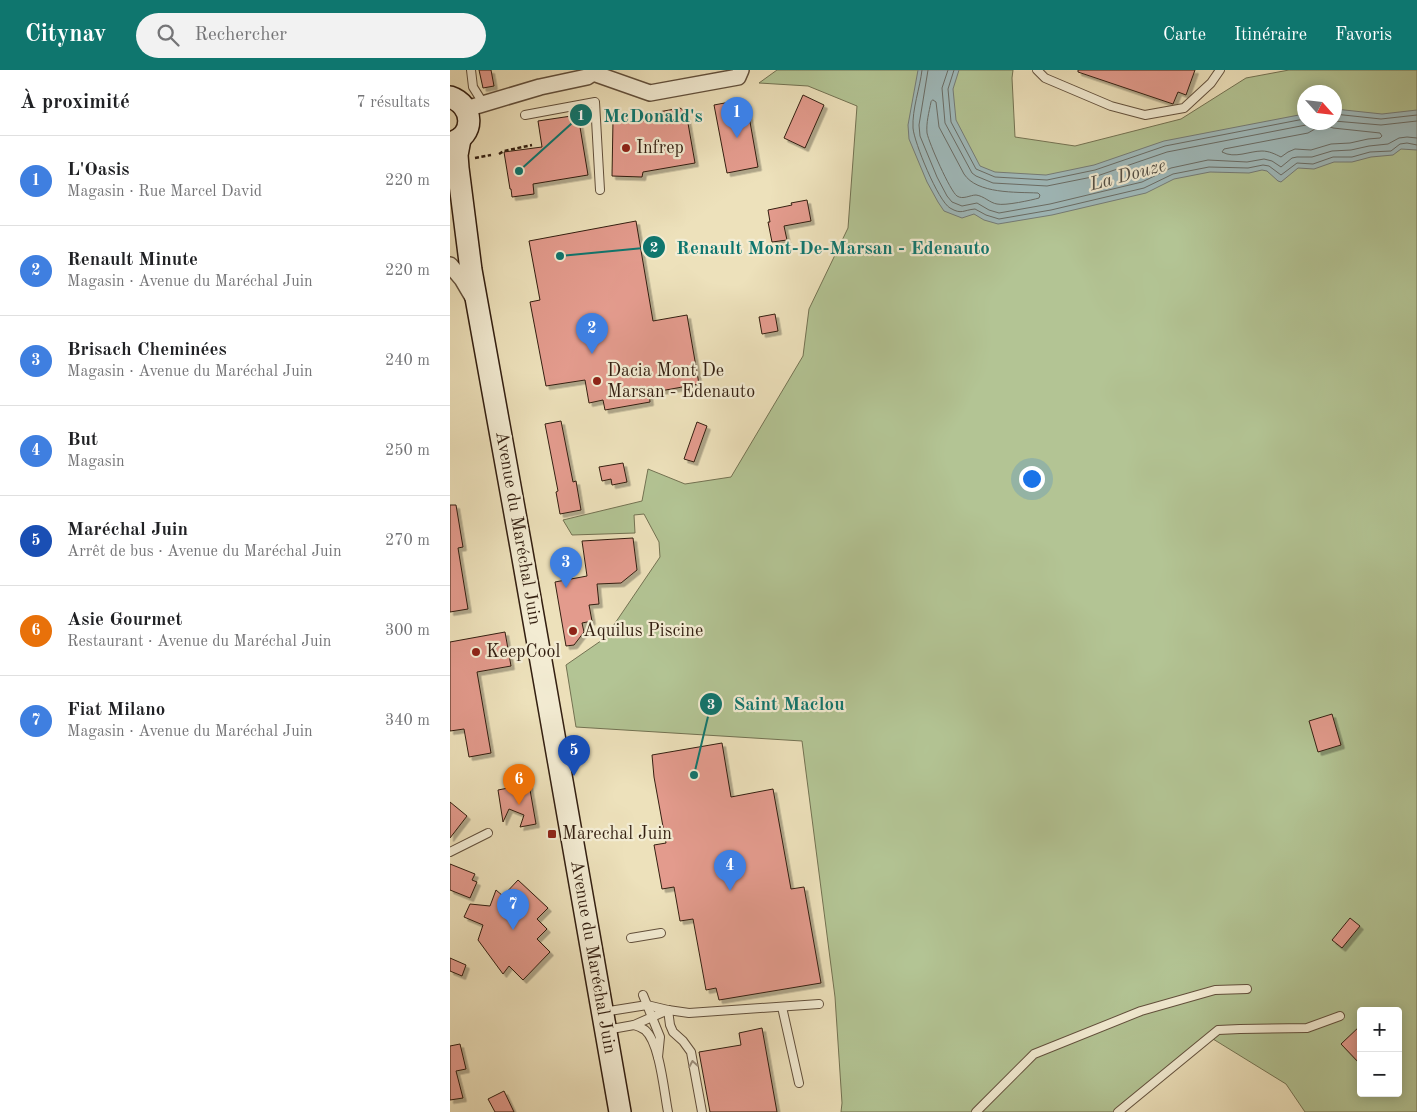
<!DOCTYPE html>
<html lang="fr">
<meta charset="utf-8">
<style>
:root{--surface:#fff;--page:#f2f2f2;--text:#202124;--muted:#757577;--line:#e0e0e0;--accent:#0f766e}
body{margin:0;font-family:"Old Standard TT",serif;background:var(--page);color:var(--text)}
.controls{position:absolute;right:15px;bottom:15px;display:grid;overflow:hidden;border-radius:5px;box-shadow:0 2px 12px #0003}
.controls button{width:45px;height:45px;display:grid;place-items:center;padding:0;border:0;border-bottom:1px solid var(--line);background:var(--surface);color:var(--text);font:25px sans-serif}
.compass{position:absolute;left:847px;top:15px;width:45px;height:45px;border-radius:50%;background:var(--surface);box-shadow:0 2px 12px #0003;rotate:117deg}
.you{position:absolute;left:581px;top:408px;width:18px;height:18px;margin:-12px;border:4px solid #fff;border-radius:50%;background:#1a73e8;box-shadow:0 0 0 8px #1a73e833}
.badge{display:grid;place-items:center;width:32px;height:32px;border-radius:50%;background:var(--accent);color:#fff;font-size:16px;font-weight:700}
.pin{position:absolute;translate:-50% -41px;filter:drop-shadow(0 1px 2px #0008)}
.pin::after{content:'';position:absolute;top:26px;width:18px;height:15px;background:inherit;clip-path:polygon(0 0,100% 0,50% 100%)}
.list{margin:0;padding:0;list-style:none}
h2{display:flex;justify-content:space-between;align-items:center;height:65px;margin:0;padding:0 20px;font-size:21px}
h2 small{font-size:16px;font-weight:400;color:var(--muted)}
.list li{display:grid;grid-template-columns:32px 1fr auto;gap:15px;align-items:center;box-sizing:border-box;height:90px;padding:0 20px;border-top:1px solid var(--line)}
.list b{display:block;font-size:19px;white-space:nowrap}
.list p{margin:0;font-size:16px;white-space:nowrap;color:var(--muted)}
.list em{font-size:16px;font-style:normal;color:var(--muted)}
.icon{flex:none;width:28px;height:28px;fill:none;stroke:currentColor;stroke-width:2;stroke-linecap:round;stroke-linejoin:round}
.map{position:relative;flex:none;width:967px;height:1042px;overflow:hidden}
header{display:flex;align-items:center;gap:30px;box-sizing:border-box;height:70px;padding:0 25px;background:var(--accent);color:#fff}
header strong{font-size:24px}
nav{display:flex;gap:28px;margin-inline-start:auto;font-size:18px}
.search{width:350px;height:45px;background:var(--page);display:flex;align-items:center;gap:12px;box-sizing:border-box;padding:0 18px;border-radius:28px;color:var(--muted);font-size:19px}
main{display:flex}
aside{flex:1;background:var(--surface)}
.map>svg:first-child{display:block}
.green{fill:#b3c494;stroke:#737252;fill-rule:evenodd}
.water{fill:#9fbabc;stroke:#747c78}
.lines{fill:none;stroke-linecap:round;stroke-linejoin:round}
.shore{stroke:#696c66;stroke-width:1}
.building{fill:#e39b8d;stroke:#331f11;filter:url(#shadow)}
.service-casing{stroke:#62503c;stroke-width:10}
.minor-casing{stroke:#62503c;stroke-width:18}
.secondary-casing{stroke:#331f11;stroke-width:24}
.path{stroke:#331f11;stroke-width:2.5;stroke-dasharray:4 2.5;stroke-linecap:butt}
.service{stroke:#f3ecd3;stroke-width:8}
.minor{stroke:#f3ecd3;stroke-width:15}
.secondary{stroke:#f3ecd3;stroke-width:21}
.oneway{stroke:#9d907c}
.poi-dot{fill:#8f2418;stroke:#f3ecd3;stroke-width:2}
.labels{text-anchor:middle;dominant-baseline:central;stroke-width:4.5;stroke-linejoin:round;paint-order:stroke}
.poi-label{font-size:18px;fill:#331f11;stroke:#f3ecd3;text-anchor:start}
.street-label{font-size:18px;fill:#331f11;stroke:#f3ecd3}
.water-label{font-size:19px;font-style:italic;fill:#534e44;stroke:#f3ecd3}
.leader{fill:none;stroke:#0f766e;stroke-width:2}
.callout-dot{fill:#0f766e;stroke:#f3ecd3;stroke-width:2}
.mark-label{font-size:15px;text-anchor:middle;font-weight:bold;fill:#fff}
.callout-label{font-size:19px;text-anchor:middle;font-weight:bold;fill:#0f766e;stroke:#f3ecd3;stroke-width:4.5;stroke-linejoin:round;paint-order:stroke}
</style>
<header>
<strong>Citynav</strong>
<div class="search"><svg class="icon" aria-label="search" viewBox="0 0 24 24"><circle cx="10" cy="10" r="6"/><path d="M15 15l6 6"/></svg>Rechercher</div>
<nav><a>Carte</a><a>Itinéraire</a><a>Favoris</a></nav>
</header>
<main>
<aside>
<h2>À proximité<small>7 résultats</small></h2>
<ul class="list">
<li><span class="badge" style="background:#3f7fe0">1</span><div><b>L'Oasis</b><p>Magasin · Rue Marcel David</p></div><em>220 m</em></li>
<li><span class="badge" style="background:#3f7fe0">2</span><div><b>Renault Minute</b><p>Magasin · Avenue du Maréchal Juin</p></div><em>220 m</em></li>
<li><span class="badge" style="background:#3f7fe0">3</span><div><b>Brisach Cheminées</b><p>Magasin · Avenue du Maréchal Juin</p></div><em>240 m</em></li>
<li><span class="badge" style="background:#3f7fe0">4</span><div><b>But</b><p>Magasin</p></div><em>250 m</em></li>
<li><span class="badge" style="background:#1a4fb4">5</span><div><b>Maréchal Juin</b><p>Arrêt de bus · Avenue du Maréchal Juin</p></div><em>270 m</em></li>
<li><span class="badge" style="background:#e8710a">6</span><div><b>Asie Gourmet</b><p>Restaurant · Avenue du Maréchal Juin</p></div><em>300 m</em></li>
<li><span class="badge" style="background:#3f7fe0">7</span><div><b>Fiat Milano</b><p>Magasin · Avenue du Maréchal Juin</p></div><em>340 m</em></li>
</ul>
</aside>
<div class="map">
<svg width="967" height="1042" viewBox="0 0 967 1042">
<defs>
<filter id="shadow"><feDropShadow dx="3.5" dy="3.5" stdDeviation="0" flood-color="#0004"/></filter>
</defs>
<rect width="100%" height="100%" fill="#ede1bb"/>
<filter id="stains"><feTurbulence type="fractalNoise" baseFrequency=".004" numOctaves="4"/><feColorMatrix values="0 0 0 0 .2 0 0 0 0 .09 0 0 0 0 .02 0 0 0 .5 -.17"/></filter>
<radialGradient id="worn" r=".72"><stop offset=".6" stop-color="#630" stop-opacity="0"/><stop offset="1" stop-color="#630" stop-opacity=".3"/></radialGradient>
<path class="green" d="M327,0H563L562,8L565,67L625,76L731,49L796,8L839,0H967V1042H855L836,1014L763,969L664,1042H391L392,1033L385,927L352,671L126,657L116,595L155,568L210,487L209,472L194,444L184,445L185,463L122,465L113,450L192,431L198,399L235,414L281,407L353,286L359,239L398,158L407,36L358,16L309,13ZM854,22H884V52H854ZM911,941H948V1023H911Z"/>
<polygon class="water" points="468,0 509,0 503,19 506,50 530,96 545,102 596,105 644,95 714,71 854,44 854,52 884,52 885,39 932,44 967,40 967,80 951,79 943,85 921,87 902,92 884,92 864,99 848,98 831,112 828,111 817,101 812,100 799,103 760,102 724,109 696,123 602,145 548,154 534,150 524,144 512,148 494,141 488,132 477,112 459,69 458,55"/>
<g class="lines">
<g class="shore">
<path d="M472,0C470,18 462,39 463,58C464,72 488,131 500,138C512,145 513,140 525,139L536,145L549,149L601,140L694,118L723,104L759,97L798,98L813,95L819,96L831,105L847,93L863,94L883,87H902L920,82L941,81L950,74L957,73L967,75"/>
<polyline points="478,0 469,55 470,66 487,107 497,126 502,132 512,136 527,133 539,140 549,143 600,134 692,112 721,98 758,90 797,92 814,89 822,91 831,97 842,88 847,87 862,87 882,81 901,80 919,76 938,74 949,68 957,67 967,68"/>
<polyline points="498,0 492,18 495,53 522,103 526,106 543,113 597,116 647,106 717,82 856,55 861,52"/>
<polyline points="504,0 498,19 501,52 526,99 545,107 597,110 645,100 715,76 854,49"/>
<path d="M483,30L486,32L489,57L514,104C527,124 566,122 588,123L590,125L589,128C582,130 555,136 547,134C540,133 534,126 526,125C520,125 513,130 507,126C500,121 479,73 477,63C476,53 479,42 481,32Z"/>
<polyline points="884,44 931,49 967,45"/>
<polyline points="884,51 931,55 967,51"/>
<path d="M871,53L883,58L930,63L932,66L930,68L918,69L900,73L881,74L861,80L845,79L838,82L831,87C825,84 819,81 812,81C799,81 785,89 772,82L774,79L858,63L865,59Z"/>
</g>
</g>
<g class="building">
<polygon points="29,0 41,0 44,16 33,18"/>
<polygon points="628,0 745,0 736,25 728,22 723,34 628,2"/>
<polygon points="353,25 374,35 355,78 334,68"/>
<polygon points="280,32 281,38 297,35 308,97 277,103 264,35"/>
<polygon points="230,38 236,42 245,93 193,102 192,107 162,106 163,50 198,51 198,44"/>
<polygon points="128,45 138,105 83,114 84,124 62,127 61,119 60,119 54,82 92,77 88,51"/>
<polygon points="357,130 361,151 334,156 337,170 322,172 318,152 320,152 318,140 342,135 341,133"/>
<polygon points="186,151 203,251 237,245 249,314 199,323 200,332 155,340 153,330 139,333 135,310 96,316 80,232 90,230 79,171"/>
<polygon points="325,244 328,261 312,264 309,247"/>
<polygon points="111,351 123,412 126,411 131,440 110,444 106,422 108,421 95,354"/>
<polygon points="247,352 257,356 244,392 234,389"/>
<polygon points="173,393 177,412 162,415 161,409 152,411 149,397"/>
<polygon points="0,435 6,435 13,477 8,478 18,539 0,542"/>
<polygon points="183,468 187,500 171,513 147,514 149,534 139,535 142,551 132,553 134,562 124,575 116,576 105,512 137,506 132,471"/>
<polygon points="55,562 61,596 27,602 41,683 19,687 14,659 0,661 0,572"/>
<polygon points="882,644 891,675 868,682 859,651"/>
<polygon points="272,673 281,727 323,719 341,819 354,817 371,913 269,930 266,918 256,920 243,849 230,851 224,817 212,819 204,775 216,773 204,707 202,685"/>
<polygon points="79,714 86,754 70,757 74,745 59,739 53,752 48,720"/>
<polygon points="0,732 17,746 0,768"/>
<polygon points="0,794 25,804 22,810 27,812 20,828 0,820"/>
<polygon points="68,810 98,838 87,849 97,859 87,869 100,882 73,910 59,896 53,904 28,870 33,855 14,847 20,834 40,836 46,820 53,826"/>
<polygon points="900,848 910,856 892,878 882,870"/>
<polygon points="0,888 16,895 12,906 0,901"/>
<polygon points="911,955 911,995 891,974"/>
<polygon points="312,958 327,1042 260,1042 249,982 291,975 289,963"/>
<polygon points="10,974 16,999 6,1001 13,1028 0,1030 0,976"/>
<polygon points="54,1021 64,1042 45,1042 38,1029"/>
</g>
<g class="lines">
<defs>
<g id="service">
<polyline points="21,0 23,17 33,33"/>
<polyline points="587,0 595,8 661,36 695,45 734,38 761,13 770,0"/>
<polyline points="75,45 145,32 150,120"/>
<polyline points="0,782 38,763"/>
<polyline points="181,868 211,863"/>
<polyline points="193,925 210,967 208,987"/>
<polyline points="332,937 349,1013"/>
<polyline points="218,940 220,955 223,962 233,971 241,982 252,1042"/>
<polyline points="153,942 197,935 218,940 239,943 369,934"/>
<path d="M184,955C188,956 192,958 195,960C210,973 214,1022 218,1042"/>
<polyline points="156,960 184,955 218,940"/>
<polyline points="526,1042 584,984 691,941 765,920 797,919"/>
<polyline points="668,1042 768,960 790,959 857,958 890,946"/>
</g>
<g id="minor">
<polyline points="143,3 200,23 288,7 291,0"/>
<polyline points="16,39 90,17 137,7 143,3 145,0"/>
<polyline points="0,195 12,209 22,226"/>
</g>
<g id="secondary">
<path d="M0,27C24,35 26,66 0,73"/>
<polyline points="10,69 7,85 8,98 21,200 71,477 170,1042"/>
</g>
</defs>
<use href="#service" class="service-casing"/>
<use href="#minor" class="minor-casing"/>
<use href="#secondary" class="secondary-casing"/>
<g class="path">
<polyline points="49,84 54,81 82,75"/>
<polyline points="25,88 41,85"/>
</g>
<use href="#service" class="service"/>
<use href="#minor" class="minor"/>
<use href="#secondary" class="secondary"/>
</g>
<defs><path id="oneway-chevron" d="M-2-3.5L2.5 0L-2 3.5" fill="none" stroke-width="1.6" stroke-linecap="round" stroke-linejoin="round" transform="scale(1.25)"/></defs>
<use class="oneway" href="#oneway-chevron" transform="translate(243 994) rotate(-100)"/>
<g class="poi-dot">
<circle cx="176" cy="78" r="5"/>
<circle cx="147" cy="311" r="5"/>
<circle cx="123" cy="561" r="5"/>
<circle cx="26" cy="582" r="5"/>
<rect x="97" y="759" width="10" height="10" rx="2.5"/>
</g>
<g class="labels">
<g class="poi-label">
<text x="186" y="78">Infrep</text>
<text x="157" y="301">Dacia Mont De<tspan x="157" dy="21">Marsan - Edenauto</tspan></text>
<text x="133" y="561">Aquilus Piscine</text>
<text x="36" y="582">KeepCool</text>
<text x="112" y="764">Marechal Juin</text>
</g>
<g class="street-label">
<text transform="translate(68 458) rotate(80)">Avenue du Maréchal Juin</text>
<text transform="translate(143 887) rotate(80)">Avenue du Maréchal Juin</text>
</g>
<g class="water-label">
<text transform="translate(678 106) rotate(-15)">La Douze</text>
</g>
</g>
<path class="leader" d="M69 101L131 45M110 186L204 177M244 705L261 634"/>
<g class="callout-dot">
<circle cx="69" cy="101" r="5"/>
<circle cx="110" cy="186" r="5"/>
<circle cx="244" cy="705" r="5"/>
<circle cx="131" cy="45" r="12"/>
<circle cx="204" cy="177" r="12"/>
<circle cx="261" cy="634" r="12"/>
</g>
<g class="mark-label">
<text x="131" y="50">1</text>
<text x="204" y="182">2</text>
<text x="261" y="639">3</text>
</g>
<g class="callout-label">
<text x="203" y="52">McDonald's</text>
<text x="383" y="184">Renault Mont-De-Marsan - Edenauto</text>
<text x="339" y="640">Saint Maclou</text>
</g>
<rect width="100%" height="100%" filter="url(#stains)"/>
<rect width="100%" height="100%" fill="url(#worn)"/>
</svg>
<div class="controls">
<button>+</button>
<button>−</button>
</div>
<svg class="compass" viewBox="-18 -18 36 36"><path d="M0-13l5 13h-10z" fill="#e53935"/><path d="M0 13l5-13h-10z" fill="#757577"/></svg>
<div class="you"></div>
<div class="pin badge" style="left:287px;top:68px;background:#3f7fe0">1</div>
<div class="pin badge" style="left:142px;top:284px;background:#3f7fe0">2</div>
<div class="pin badge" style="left:116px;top:518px;background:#3f7fe0">3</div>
<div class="pin badge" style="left:280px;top:821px;background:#3f7fe0">4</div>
<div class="pin badge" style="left:124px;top:706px;background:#1a4fb4">5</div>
<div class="pin badge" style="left:69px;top:735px;background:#e8710a">6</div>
<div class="pin badge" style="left:63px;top:860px;background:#3f7fe0">7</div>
</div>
</main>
